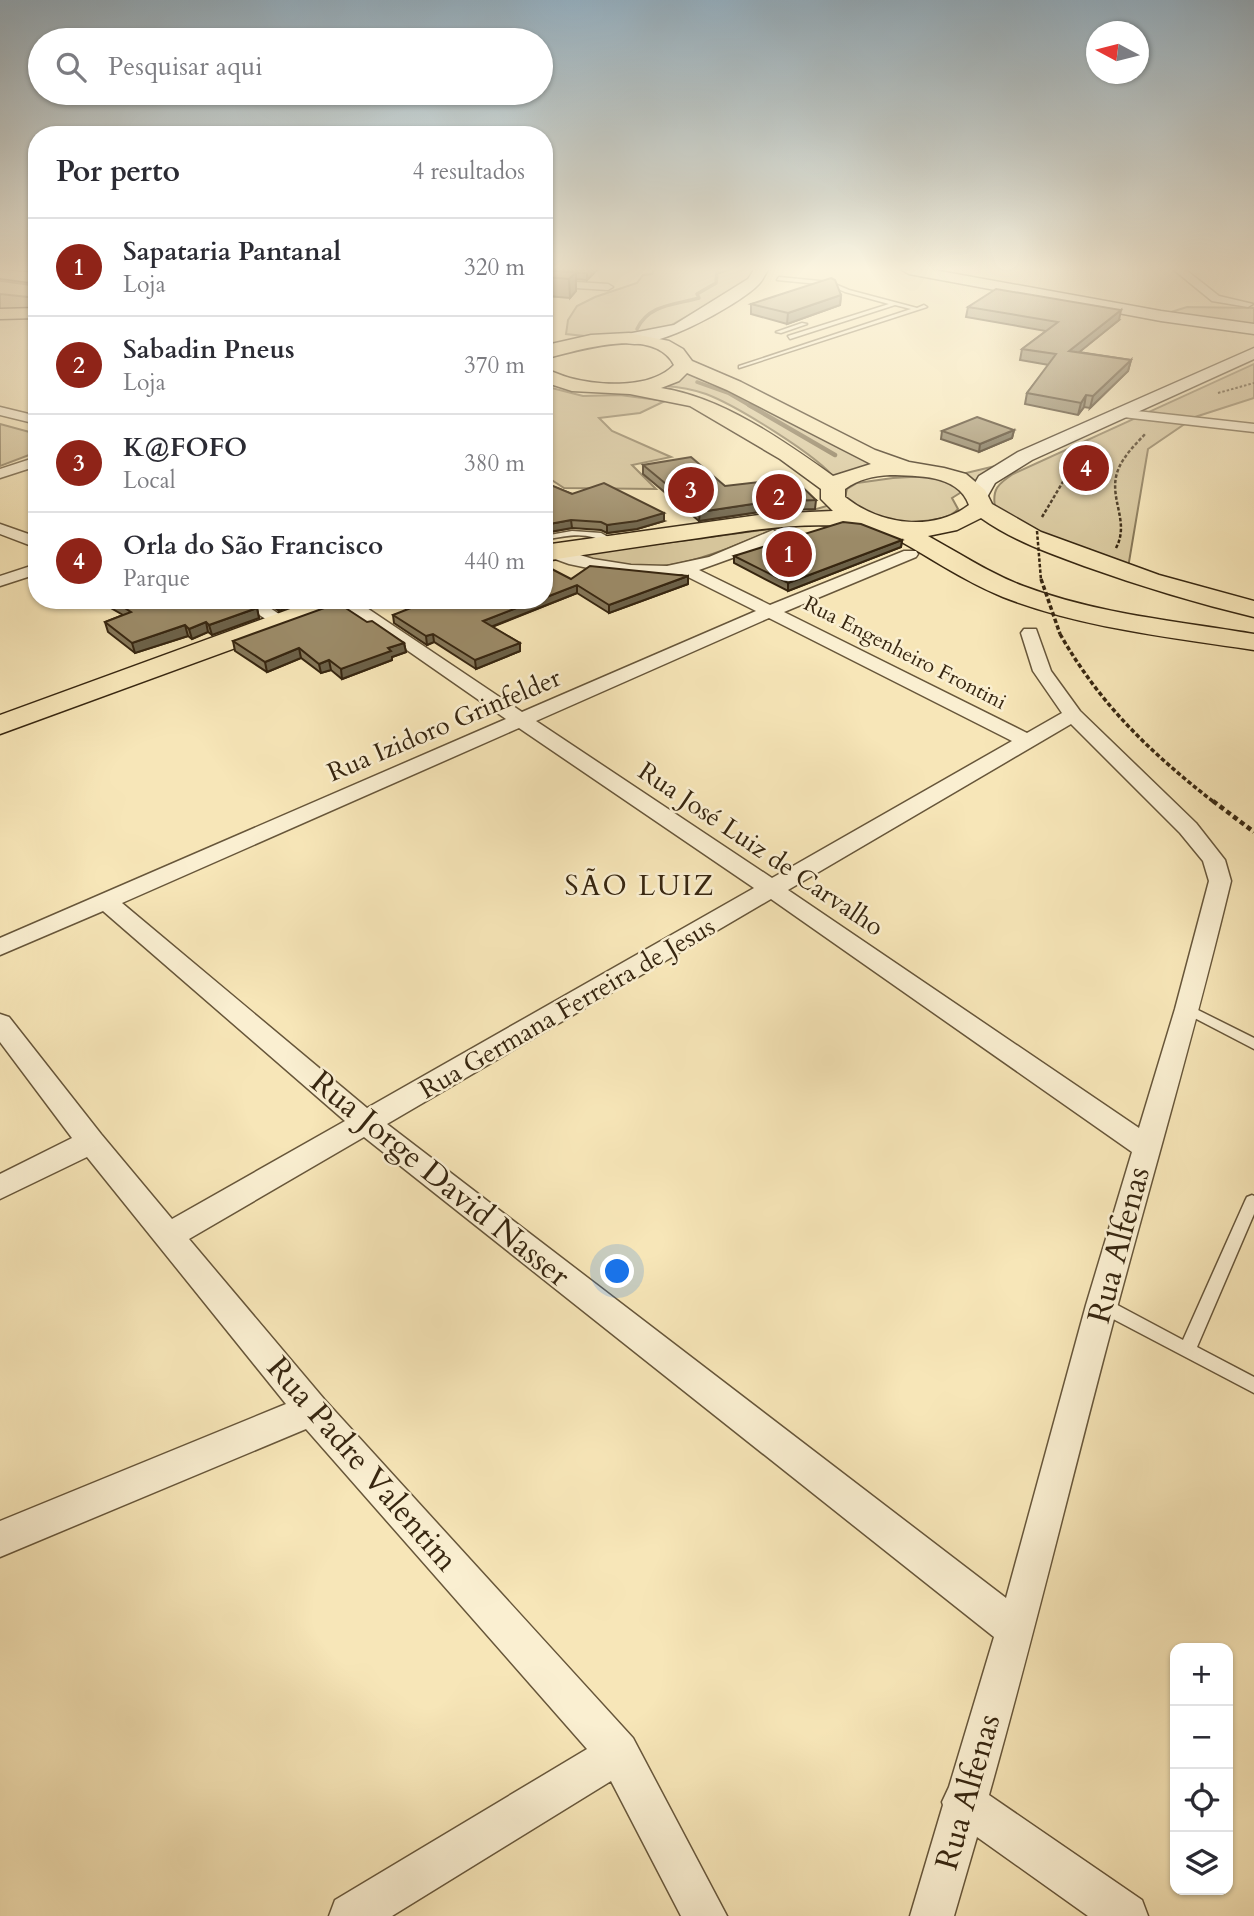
<!DOCTYPE html>
<html lang="pt">
<meta charset="utf-8">
<style>
:root{--surface:#fff;--page:#f2f2f3;--text:#2b2b33;--muted:#7c7c81;--line:#e1e1e2;--accent:#8f2418}
body{margin:0;font-family:Cardo,serif;background:var(--page);color:var(--text)}
.controls{position:absolute;right:21px;bottom:21px;display:grid;overflow:hidden;border-radius:14px;box-shadow:0 2px 5px #0004}
.controls button{width:63px;height:63px;display:grid;place-items:center;padding:0;border:0;border-bottom:2px solid var(--line);background:var(--surface);color:var(--text);font:35px sans-serif}
.compass{position:absolute;left:1086px;top:21px;width:63px;height:63px;border-radius:50%;background:var(--surface);box-shadow:0 2px 5px #0004;rotate:277deg}
.you{position:absolute;left:618px;top:1272px;width:24px;height:24px;margin:-18px;border:5px solid #fff;border-radius:50%;background:#1a73e8;box-shadow:0 0 0 10px #1a73e833}
.badge{display:grid;place-items:center;width:46px;height:46px;border-radius:50%;background:var(--accent);color:#fff;font-size:23px;font-weight:700}
.pin{position:absolute;translate:-50% -50%;border:4px solid #fff;box-shadow:0 2px 7px #0006}
.list{margin:0;padding:0;list-style:none}
h2{display:flex;justify-content:space-between;align-items:center;height:91px;margin:0;padding:0 28px;font-size:30px}
h2 small{font-size:23px;font-weight:400;color:var(--muted)}
.list li{display:grid;grid-template-columns:46px 1fr auto;gap:21px;align-items:center;box-sizing:border-box;height:98px;padding:0 28px;border-top:2px solid var(--line)}
.list b{display:block;font-size:26px;white-space:nowrap}
.list p{margin:0;font-size:23px;white-space:nowrap;color:var(--muted)}
.list em{font-size:23px;font-style:normal;color:var(--muted)}
.icon{flex:none;width:38px;height:38px;fill:none;stroke:currentColor;stroke-width:2;stroke-linecap:round;stroke-linejoin:round}
.map{position:relative;flex:none;width:1254px;height:1916px;overflow:hidden}
.search{position:absolute;background:var(--surface);box-shadow:0 2px 5px #0004;left:28px;top:28px;width:525px;height:77px;display:flex;align-items:center;gap:18px;box-sizing:border-box;padding:0 24px;border-radius:38px;color:var(--muted);font-size:26px}
.panel{position:absolute;background:var(--surface);box-shadow:0 2px 5px #0004;left:28px;top:126px;width:525px;height:483px;border-radius:28px}
.map>svg:first-child{display:block}
.green{fill:#d6c59b;stroke:#867656;stroke-width:2}
.lines{fill:none;stroke-linecap:round;stroke-linejoin:round}
.stream-far1{stroke:#837253;stroke-width:3.5}
.stream{stroke:#837253;stroke-width:4.5}
.lane-casing{stroke:#67563a;stroke-width:3}
.street-casing{stroke:#67563a;stroke-width:3}
.secondary-casing{stroke:#372610;stroke-width:3}
.primary-casing{stroke:#372610;stroke-width:3}
.path-far3{stroke:#372610;stroke-width:2;stroke-dasharray:2.5 2;stroke-linecap:butt}
.path-far2{stroke:#372610;stroke-width:2.5;stroke-dasharray:3.5 2;stroke-linecap:butt}
.path-far1{stroke:#372610;stroke-width:3.5;stroke-dasharray:4.5 2.5;stroke-linecap:butt}
.path{stroke:#372610;stroke-width:4.5;stroke-dasharray:5 3.5;stroke-linecap:butt}
.lane{fill:#faefd1;fill-rule:evenodd}
.street{fill:#faefd1;fill-rule:evenodd}
.secondary{fill:#faefd1;fill-rule:evenodd}
.primary{fill:#f7e6b8;fill-rule:evenodd}
.path-bridge-far1{stroke:#372610;stroke-width:2.5;stroke-dasharray:3.5 2;stroke-linecap:butt}
.path-bridge{stroke:#372610;stroke-width:3.5;stroke-dasharray:4.5 2.5;stroke-linecap:butt}
.wall{fill:#857759;stroke:#372610;stroke-width:2}
.shaded-wall{fill:#6c6148;stroke:#372610;stroke-width:2}
.building{fill:#9b8a67;stroke:#372610;stroke-width:2}
.labels{text-anchor:middle;dominant-baseline:central;stroke-width:5;stroke-linejoin:round;paint-order:stroke}
.far-street-label{font-size:21px;fill:#372610;stroke:#faefd1}
.street-label{font-size:26px;fill:#372610;stroke:#faefd1}
.neighbourhood-label{font-size:28px;letter-spacing:2px;fill:#372610;stroke:#faefd1}
.near-street-label{font-size:32px;fill:#372610;stroke:#faefd1}
</style>
<div class="map">
<svg width="1254" height="1916" viewBox="0 0 1254 1916">
<rect width="100%" height="100%" fill="#f7e6b8"/>
<filter id="stains"><feTurbulence type="fractalNoise" baseFrequency=".00286" numOctaves="4"/><feColorMatrix values="0 0 0 0 .2 0 0 0 0 .09 0 0 0 0 .02 0 0 0 .5 -.17"/></filter>
<radialGradient id="worn" r=".72"><stop offset=".6" stop-color="#630" stop-opacity="0"/><stop offset="1" stop-color="#630" stop-opacity=".3"/></radialGradient>
<g class="green">
<polygon points="654,270 756,270 750,278 736,288 661,331 594,337 566,334 568,320 577,306 595,297 637,283 643,275 652,274"/>
<polygon points="0,294 37,298 37,311 0,312"/>
<polygon points="1187,307 1254,308 1254,325 1171,312"/>
<path d="M1254,364V398L1195,417L1148,449L1128,568L1071,549L995,507C992,489 998,484 1013,474Z"/>
<path d="M693,370L893,467L836,480C819,456 735,405 706,394C692,389 679,387 664,386Z"/>
<polygon points="544,386 583,396 620,395 665,401 640,413 599,418 612,431 671,457 632,465 656,489 564,488 544,475"/>
<polygon points="0,424 37,434 37,452 0,466"/>
<path d="M1008,463L952,498L958,509C939,533 831,517 799,514L844,501L847,489L857,483L893,478L962,474Z"/>
<path d="M777,528C745,542 710,557 676,564C644,571 605,562 574,555Z"/>
</g>
<g class="lines">
<g class="stream-far1">
<polyline points="0,280 37,285"/>
<path d="M637,329C649,304 675,305 699,298L697,294L716,283L717,273L726,270"/>
<polyline points="697,382 728,393 752,407"/>
</g>
<polyline class="stream" points="749,405 835,455"/>
<defs>
<g id="lane">
<polygon points="779,277 830,282 849,290 917,308 924,305 927,307 739,368 739,366 911,309 895,305 790,339 788,336 889,304 845,292 829,285 777,280"/>
<polygon points="802,323 807,324 781,333 776,332"/>
<path d="M572,531L601,533L619,543L615,545C584,532 577,534 544,540V536Z"/>
<polygon points="1188,1005 1254,1038 1254,1049 1183,1012 1182,1009"/>
<polygon points="1252,1195 1254,1196 1254,1214 1197,1347 1254,1377 1254,1393 1096,1310 1094,1305 1096,1300 1102,1298 1108,1300 1183,1340 1245,1201 1247,1197"/>
</g>
<g id="street">
<polygon points="1174,270 1186,270 1219,296 1253,304 1248,307 1212,301"/>
<polygon points="544,280 608,284 613,287 608,290 544,286"/>
<polygon points="0,407 37,416 37,424 0,415"/>
<polygon points="1119,409 1254,424 1254,432 1114,416 1114,410"/>
<polygon points="37,457 37,466 0,478 0,469"/>
<polygon points="0,524 37,537 37,548 0,534"/>
<path d="M773,530L781,535L774,543L699,570L770,605L904,551H916L918,554L916,557L784,612L1027,733L1062,713L1033,671L1021,633L1024,629H1036L1051,671L1080,711L1196,823L1225,860L1231,881C1197,1023 1156,1163 1118,1304C1074,1468 1035,1632 989,1795L1142,1900L1148,1916H1088L977,1837L954,1916H910L943,1805L942,1802L949,1787L994,1637L364,1137L189,1239L324,1399L633,1738L727,1916H681L611,1781L392,1916H329L335,1900L587,1749L306,1429L0,1557V1521L286,1404L87,1157L0,1199V1174L72,1138L0,1042V1014L9,1017L101,1134L172,1219L345,1121L103,911L0,955V938L506,719L335,600H355L522,712L756,611L682,574L649,576L612,573L569,564L544,555V544L593,559L631,565L667,566L709,557ZM769,618L1012,741L772,878L536,721ZM1071,724L1180,833L1203,861L1209,881L1175,1009L1139,1128L788,890ZM519,728L754,888L367,1108L122,903ZM771,899L1132,1152L1086,1305L1006,1598L387,1124Z"/>
<polygon points="37,564 37,574 0,586 0,576"/>
<polygon points="237,600 258,600 291,622 288,626 276,626"/>
</g>
<g id="secondary">
<path d="M754,270H768C765,274 763,280 759,284C742,303 640,361 620,339L622,335L674,325L748,279Z"/>
<polygon points="902,270 934,270 1161,311 1254,324 1254,334 1161,321 909,274"/>
<polygon points="1254,348 1254,359 1032,460 995,483 986,499 972,499 968,495 979,476 1018,452"/>
</g>
<g id="primary">
<polygon points="0,270 37,273 37,283 0,278"/>
<polygon points="37,308 37,318 0,319 0,309"/>
<path d="M629,333L669,341L683,349L692,361L741,382L875,450L909,462L944,468L966,474L985,490L992,504L1041,532L1159,575L1254,601V617C1196,603 1140,586 1084,566C1048,553 1012,540 981,518L957,530L928,536C959,553 989,573 1023,586C1097,614 1177,621 1254,634V650C1170,637 1082,628 1003,597C961,580 924,553 885,533C824,517 760,529 699,538C647,545 596,553 544,561V545L765,514L833,511L821,499V489L780,459L690,406L630,394L572,391L544,382V369C553,371 561,376 570,378C600,386 651,389 674,365C654,325 576,351 544,359V346L551,344L591,335ZM687,373L727,390L871,464L833,476C784,441 722,397 661,388L679,381ZM890,475C917,476 958,474 969,505C932,533 879,524 845,497V489C859,479 873,476 890,475Z"/>
<polygon points="315,600 354,600 350,606 0,734 0,715"/>
</g>
</defs>
<use href="#lane" class="lane-casing"/>
<use href="#street" class="street-casing"/>
<use href="#secondary" class="secondary-casing"/>
<use href="#primary" class="primary-casing"/>
<polyline class="path-far3" points="1218,393 1254,383"/>
<g class="path-far2">
<polyline points="1042,517 1064,480 1092,449"/>
<path d="M1116,548C1130,522 1109,499 1117,473C1122,457 1135,445 1146,433"/>
</g>
<path class="path-far1" d="M1060,634C1101,706 1151,753 1215,803"/>
<polyline class="path" points="1213,801 1254,832"/>
<use href="#lane" class="lane"/>
<use href="#street" class="street"/>
<use href="#secondary" class="secondary"/>
<use href="#primary" class="primary"/>
<polyline class="path-bridge-far1" points="1037,531 1041,580"/>
<polyline class="path-bridge" points="1041,579 1060,634"/>
</g>
<g class="wall">
<polygon points="597,270 587,280 576,279 576,291 570,298 547,296 546,277"/>
<polygon points="841,295 840,305 787,324 751,314 751,304"/>
<polygon points="968,307 1119,320 1079,352 1131,360 1128,371 1090,408 1084,407 1078,415 1025,404 1027,393 1049,365 1020,360 1022,349 1046,331 966,317"/>
<polygon points="1014,430 1012,438 979,452 941,439 942,431"/>
<polygon points="643,465 725,486 816,500 815,509 765,511 699,521 643,474"/>
<polygon points="544,483 572,494 664,521 637,529 607,533 601,530 572,528 544,533"/>
<polygon points="902,540 901,547 788,591 734,563 734,556"/>
<polygon points="571,579 688,584 609,613 577,593 492,627 520,643 520,651 476,669 434,642 427,645 394,623 393,615"/>
<polygon points="109,600 246,600 257,608 259,618 212,635 208,632 192,639 188,636 135,653 108,632 105,622 123,615 111,608"/>
<polygon points="263,600 308,600 279,611"/>
<polygon points="367,622 404,643 406,652 392,657 392,660 342,679 331,670 321,673 301,658 267,672 235,651 233,641"/>
</g>
<g class="shaded-wall">
<polygon points="590,270 597,270 587,280 587,273"/>
<polygon points="576,272 576,291 570,298 569,279"/>
<polygon points="841,295 840,305 787,324 788,313"/>
<polygon points="1121,310 1119,320 1067,362 1069,351"/>
<polygon points="1131,360 1128,371 1090,408 1093,396"/>
<polygon points="1086,395 1084,407 1078,415 1081,403"/>
<polygon points="1014,430 1012,438 979,452 980,444"/>
<polygon points="765,502 765,511 699,521 700,512"/>
<polygon points="664,513 664,521 637,529 607,533 607,525"/>
<polygon points="571,520 572,528 544,533 544,525"/>
<polygon points="902,540 901,547 788,591 788,583"/>
<polygon points="688,576 688,584 609,613 609,605"/>
<polygon points="577,585 577,593 483,630 483,621 537,600 544,600 544,598"/>
<polygon points="277,600 308,600 279,611"/>
<polygon points="257,608 259,618 212,635 209,625"/>
<polygon points="206,622 208,632 192,639 189,629"/>
<polygon points="185,625 188,636 135,653 132,643"/>
<polygon points="433,634 434,642 427,645 426,636"/>
<polygon points="404,643 406,652 392,657 392,660 342,679 341,669 388,648"/>
<polygon points="520,643 520,651 476,669 475,660"/>
<polygon points="299,648 301,658 267,672 265,662"/>
<polygon points="329,660 331,670 321,673 319,664"/>
</g>
<g class="building">
<polygon points="549,270 576,272 569,279 546,277"/>
<polygon points="590,270 587,273 553,271 554,270"/>
<polygon points="831,278 835,280 841,295 788,313 751,304"/>
<polygon points="996,289 1121,310 1069,351 1131,360 1093,396 1086,395 1081,403 1027,393 1056,354 1022,349 1058,322 968,307"/>
<polygon points="977,417 1014,430 980,444 942,431"/>
<polygon points="691,457 725,486 793,478 816,500 765,502 700,512 643,465"/>
<polygon points="544,483 546,483 572,494 604,483 664,513 637,521 607,525 601,522 571,520 544,525"/>
<polygon points="843,522 861,524 902,540 788,583 734,556"/>
<polygon points="544,565 571,579 590,566 688,576 609,605 577,585 544,598"/>
<polygon points="112,600 246,600 257,608 209,625 206,622 189,629 185,625 132,643 105,622 131,612"/>
<polygon points="431,600 537,600 483,621 520,643 475,660 433,634 426,636 393,615"/>
<polygon points="338,603 367,622 372,621 404,643 388,648 391,651 341,669 329,660 319,664 299,648 265,662 233,641"/>
</g>
<linearGradient id="sky" x2="0" y2="1"><stop stop-color="#94aebe"/><stop offset="0.5" stop-color="#fbf4df"/><stop offset="1" stop-color="#fbf4df" stop-opacity="0"/></linearGradient>
<rect width="1254" height="538" fill="url(#sky)"/>
<g class="labels">
<g class="far-street-label">
<text transform="translate(905 653) rotate(27)">Rua Engenheiro Frontini</text>
</g>
<g class="street-label">
<text transform="translate(444 725) rotate(-23)">Rua Izidoro Grinfelder</text>
<text transform="translate(761 849) rotate(34)">Rua José Luiz de Carvalho</text>
<text transform="translate(567 1008) rotate(-30)">Rua Germana Ferreira de Jesus</text>
</g>
<g class="neighbourhood-label">
<text x="640" y="886">SÃO LUIZ</text>
</g>
<g class="near-street-label">
<text transform="translate(440 1179) rotate(39)">Rua Jorge David Nasser</text>
<text transform="translate(1119 1245) rotate(-75)">Rua Alfenas</text>
<text transform="translate(362 1464) rotate(49)">Rua Padre Valentim</text>
<text transform="translate(968 1792) rotate(-74)">Rua Alfenas</text>
</g>
</g>
<rect width="100%" height="100%" filter="url(#stains)"/>
<rect width="100%" height="100%" fill="url(#worn)"/>
</svg>
<div class="controls">
<button>+</button>
<button>−</button>
<button><svg class="icon" aria-label="locate" viewBox="0 0 24 24"><circle cx="12" cy="12" r="6"/><path d="M12 2v4M12 18v4M2 12h4M18 12h4"/></svg></button>
<button><svg class="icon" aria-label="layers" viewBox="0 0 24 24"><path d="M12 4l9 5-9 5-9-5zM3 14l9 5 9-5"/></svg></button>
</div>
<svg class="compass" viewBox="-18 -18 36 36"><path d="M0-13l5 13h-10z" fill="#e53935"/><path d="M0 13l5-13h-10z" fill="#7c7c81"/></svg>
<div class="you"></div>
<div class="pin badge" style="left:789px;top:554px">1</div>
<div class="pin badge" style="left:779px;top:497px">2</div>
<div class="pin badge" style="left:691px;top:490px">3</div>
<div class="pin badge" style="left:1086px;top:468px">4</div>
<div class="search"><svg class="icon" aria-label="search" viewBox="0 0 24 24"><circle cx="10" cy="10" r="6"/><path d="M15 15l6 6"/></svg>Pesquisar aqui</div>
<section class="panel">
<h2>Por perto<small>4 resultados</small></h2>
<ul class="list">
<li><span class="badge">1</span><div><b>Sapataria Pantanal</b><p>Loja</p></div><em>320 m</em></li>
<li><span class="badge">2</span><div><b>Sabadin Pneus</b><p>Loja</p></div><em>370 m</em></li>
<li><span class="badge">3</span><div><b>K@FOFO</b><p>Local</p></div><em>380 m</em></li>
<li><span class="badge">4</span><div><b>Orla do São Francisco</b><p>Parque</p></div><em>440 m</em></li>
</ul>
</section>
</div>
